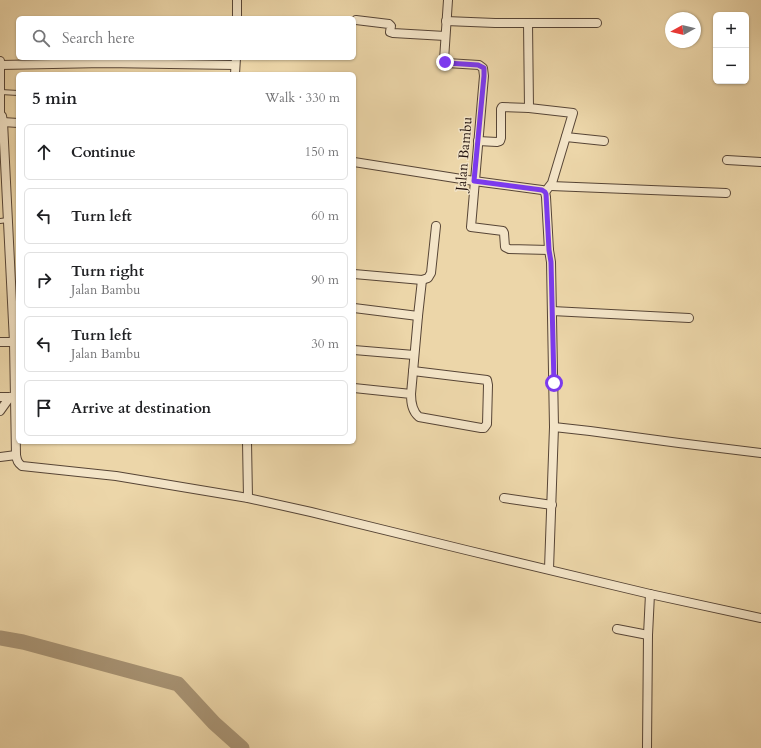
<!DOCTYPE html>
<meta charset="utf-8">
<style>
:root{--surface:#fff;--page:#f6f6f6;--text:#202124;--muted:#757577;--line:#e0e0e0}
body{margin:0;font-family:Cardo,serif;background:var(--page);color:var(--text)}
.controls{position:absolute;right:12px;top:12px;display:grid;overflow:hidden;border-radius:6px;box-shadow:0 1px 3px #0004}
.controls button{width:36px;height:36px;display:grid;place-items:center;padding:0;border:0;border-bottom:1px solid var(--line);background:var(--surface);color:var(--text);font:20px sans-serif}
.compass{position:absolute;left:665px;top:12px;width:36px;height:36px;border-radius:50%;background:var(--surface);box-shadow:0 1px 3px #0004;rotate:262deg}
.stop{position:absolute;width:12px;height:12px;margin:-9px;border:3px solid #7c3aed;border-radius:50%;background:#fff}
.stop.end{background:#7c3aed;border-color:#fff;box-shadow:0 1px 4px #0008}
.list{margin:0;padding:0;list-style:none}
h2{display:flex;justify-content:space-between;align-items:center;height:52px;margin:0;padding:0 16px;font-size:17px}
h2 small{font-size:13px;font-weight:400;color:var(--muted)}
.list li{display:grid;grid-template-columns:26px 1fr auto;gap:12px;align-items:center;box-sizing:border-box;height:56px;margin:0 8px 8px;padding:0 8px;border:1px solid var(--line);border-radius:6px}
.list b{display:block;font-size:15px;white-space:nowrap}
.list p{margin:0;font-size:13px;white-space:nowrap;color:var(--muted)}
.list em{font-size:13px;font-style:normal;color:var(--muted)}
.icon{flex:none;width:22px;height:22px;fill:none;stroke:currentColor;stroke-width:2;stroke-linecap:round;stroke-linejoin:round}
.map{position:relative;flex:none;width:761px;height:748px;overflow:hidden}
.search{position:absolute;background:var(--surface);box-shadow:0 1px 3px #0004;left:16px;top:16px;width:340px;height:44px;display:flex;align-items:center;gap:10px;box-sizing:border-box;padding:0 14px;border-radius:6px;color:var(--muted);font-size:15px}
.panel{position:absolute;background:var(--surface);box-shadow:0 1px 3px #0004;left:16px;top:72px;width:340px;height:372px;border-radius:6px}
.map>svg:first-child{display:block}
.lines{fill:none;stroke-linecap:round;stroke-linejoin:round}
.river{stroke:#a89475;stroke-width:15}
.service-casing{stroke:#574536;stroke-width:6}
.minor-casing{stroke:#574536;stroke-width:10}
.service{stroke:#f3e4c7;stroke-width:4}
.minor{stroke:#f3e4c7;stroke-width:8}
.route{stroke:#7c3aed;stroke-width:5}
.labels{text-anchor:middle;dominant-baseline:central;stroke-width:3;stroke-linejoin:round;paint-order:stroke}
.street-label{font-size:14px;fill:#251510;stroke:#f3e4c7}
</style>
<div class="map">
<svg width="761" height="748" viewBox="0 0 761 748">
<rect width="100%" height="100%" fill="#ecd6a9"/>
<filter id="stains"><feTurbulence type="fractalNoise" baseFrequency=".005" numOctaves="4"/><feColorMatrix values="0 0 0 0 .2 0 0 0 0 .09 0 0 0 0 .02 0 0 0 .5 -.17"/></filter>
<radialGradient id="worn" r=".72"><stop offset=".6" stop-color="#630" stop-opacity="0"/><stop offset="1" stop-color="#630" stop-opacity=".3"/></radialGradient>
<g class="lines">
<polyline class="river" points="0,638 23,642 178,684 214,723 242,748"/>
<defs>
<g id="service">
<polyline points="1,92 18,93"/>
<polyline points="0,221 8,220"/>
</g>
<g id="minor">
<polyline points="448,0 444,60 445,62 447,63 479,65 483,68 484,76 471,227 503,231 504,233 505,247 509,249 549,250"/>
<polyline points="237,18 237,0"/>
<polyline points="356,20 389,24 391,26 390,32 393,33 445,36"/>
<polyline points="446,21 495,23 597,23"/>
<polyline points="528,23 529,108"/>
<polyline points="0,61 0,114"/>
<polyline points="0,65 105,63 235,65"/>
<polyline points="235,74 236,58"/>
<path d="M0,114L2,116L3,122L14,342L16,455C17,461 18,463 22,466L116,476L248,498L311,512L466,550L650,594L761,618"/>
<polyline points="3,122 18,123"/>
<polyline points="566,137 604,141"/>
<polyline points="478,141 497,142 500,141 501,138 501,109 502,107 529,108 573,113 552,183 545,192"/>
<polyline points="727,160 761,162"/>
<polyline points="354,162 474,181 542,190 545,192 546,197 549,250 551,262 554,427 549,569"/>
<polyline points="551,186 726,193"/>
<polyline points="354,274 422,280 428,278 431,273 436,226"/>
<polyline points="354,308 418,316"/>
<polyline points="552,311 689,318"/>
<polyline points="0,342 14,342"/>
<polyline points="354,350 414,355"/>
<path d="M354,388L411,394C411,403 412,411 419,417L481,428H484L487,424L488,385L487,380L413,371"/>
<polyline points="411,394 418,316 422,280"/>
<polyline points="0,397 15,397"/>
<polyline points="0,411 10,397"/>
<polyline points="554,427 590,431 679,443 761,453"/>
<polyline points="247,442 248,498"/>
<polyline points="0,457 16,455"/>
<polyline points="504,498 552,505"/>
<polyline points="617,629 648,635"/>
<polyline points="647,748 648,635 650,594"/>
</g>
</defs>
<use href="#service" class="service-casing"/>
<use href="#minor" class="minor-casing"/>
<use href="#service" class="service"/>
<use href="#minor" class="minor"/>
</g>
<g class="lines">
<polyline class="route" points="445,62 447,63 478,65 484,68 484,76 474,181 542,190 545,192 546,194 549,250 551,262 554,383"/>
</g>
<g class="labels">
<g class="street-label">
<text transform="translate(464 154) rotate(-85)">Jalan Bambu</text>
</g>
</g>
<rect width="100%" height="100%" filter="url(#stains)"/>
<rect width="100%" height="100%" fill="url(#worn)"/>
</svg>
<div class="controls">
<button>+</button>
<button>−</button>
</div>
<svg class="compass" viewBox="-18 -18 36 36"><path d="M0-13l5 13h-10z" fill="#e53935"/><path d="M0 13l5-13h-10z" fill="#757577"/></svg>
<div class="stop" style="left:554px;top:383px"></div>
<div class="stop end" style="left:445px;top:62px"></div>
<div class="search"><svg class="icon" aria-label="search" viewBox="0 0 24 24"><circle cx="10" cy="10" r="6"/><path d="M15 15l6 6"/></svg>Search here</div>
<section class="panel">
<h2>5 min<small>Walk · 330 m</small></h2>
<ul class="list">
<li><svg class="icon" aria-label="ahead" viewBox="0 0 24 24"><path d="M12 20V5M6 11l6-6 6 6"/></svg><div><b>Continue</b></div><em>150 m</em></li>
<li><svg class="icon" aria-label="left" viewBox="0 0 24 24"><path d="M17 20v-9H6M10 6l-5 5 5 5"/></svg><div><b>Turn left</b></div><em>60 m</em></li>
<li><svg class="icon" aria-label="right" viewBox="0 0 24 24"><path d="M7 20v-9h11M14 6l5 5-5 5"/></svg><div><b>Turn right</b><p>Jalan Bambu</p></div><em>90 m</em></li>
<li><svg class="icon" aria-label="left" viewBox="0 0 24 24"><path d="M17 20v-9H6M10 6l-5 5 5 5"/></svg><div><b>Turn left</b><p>Jalan Bambu</p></div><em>30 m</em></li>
<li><svg class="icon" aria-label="arrive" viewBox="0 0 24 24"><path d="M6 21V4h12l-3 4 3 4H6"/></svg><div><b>Arrive at destination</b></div></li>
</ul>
</section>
</div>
